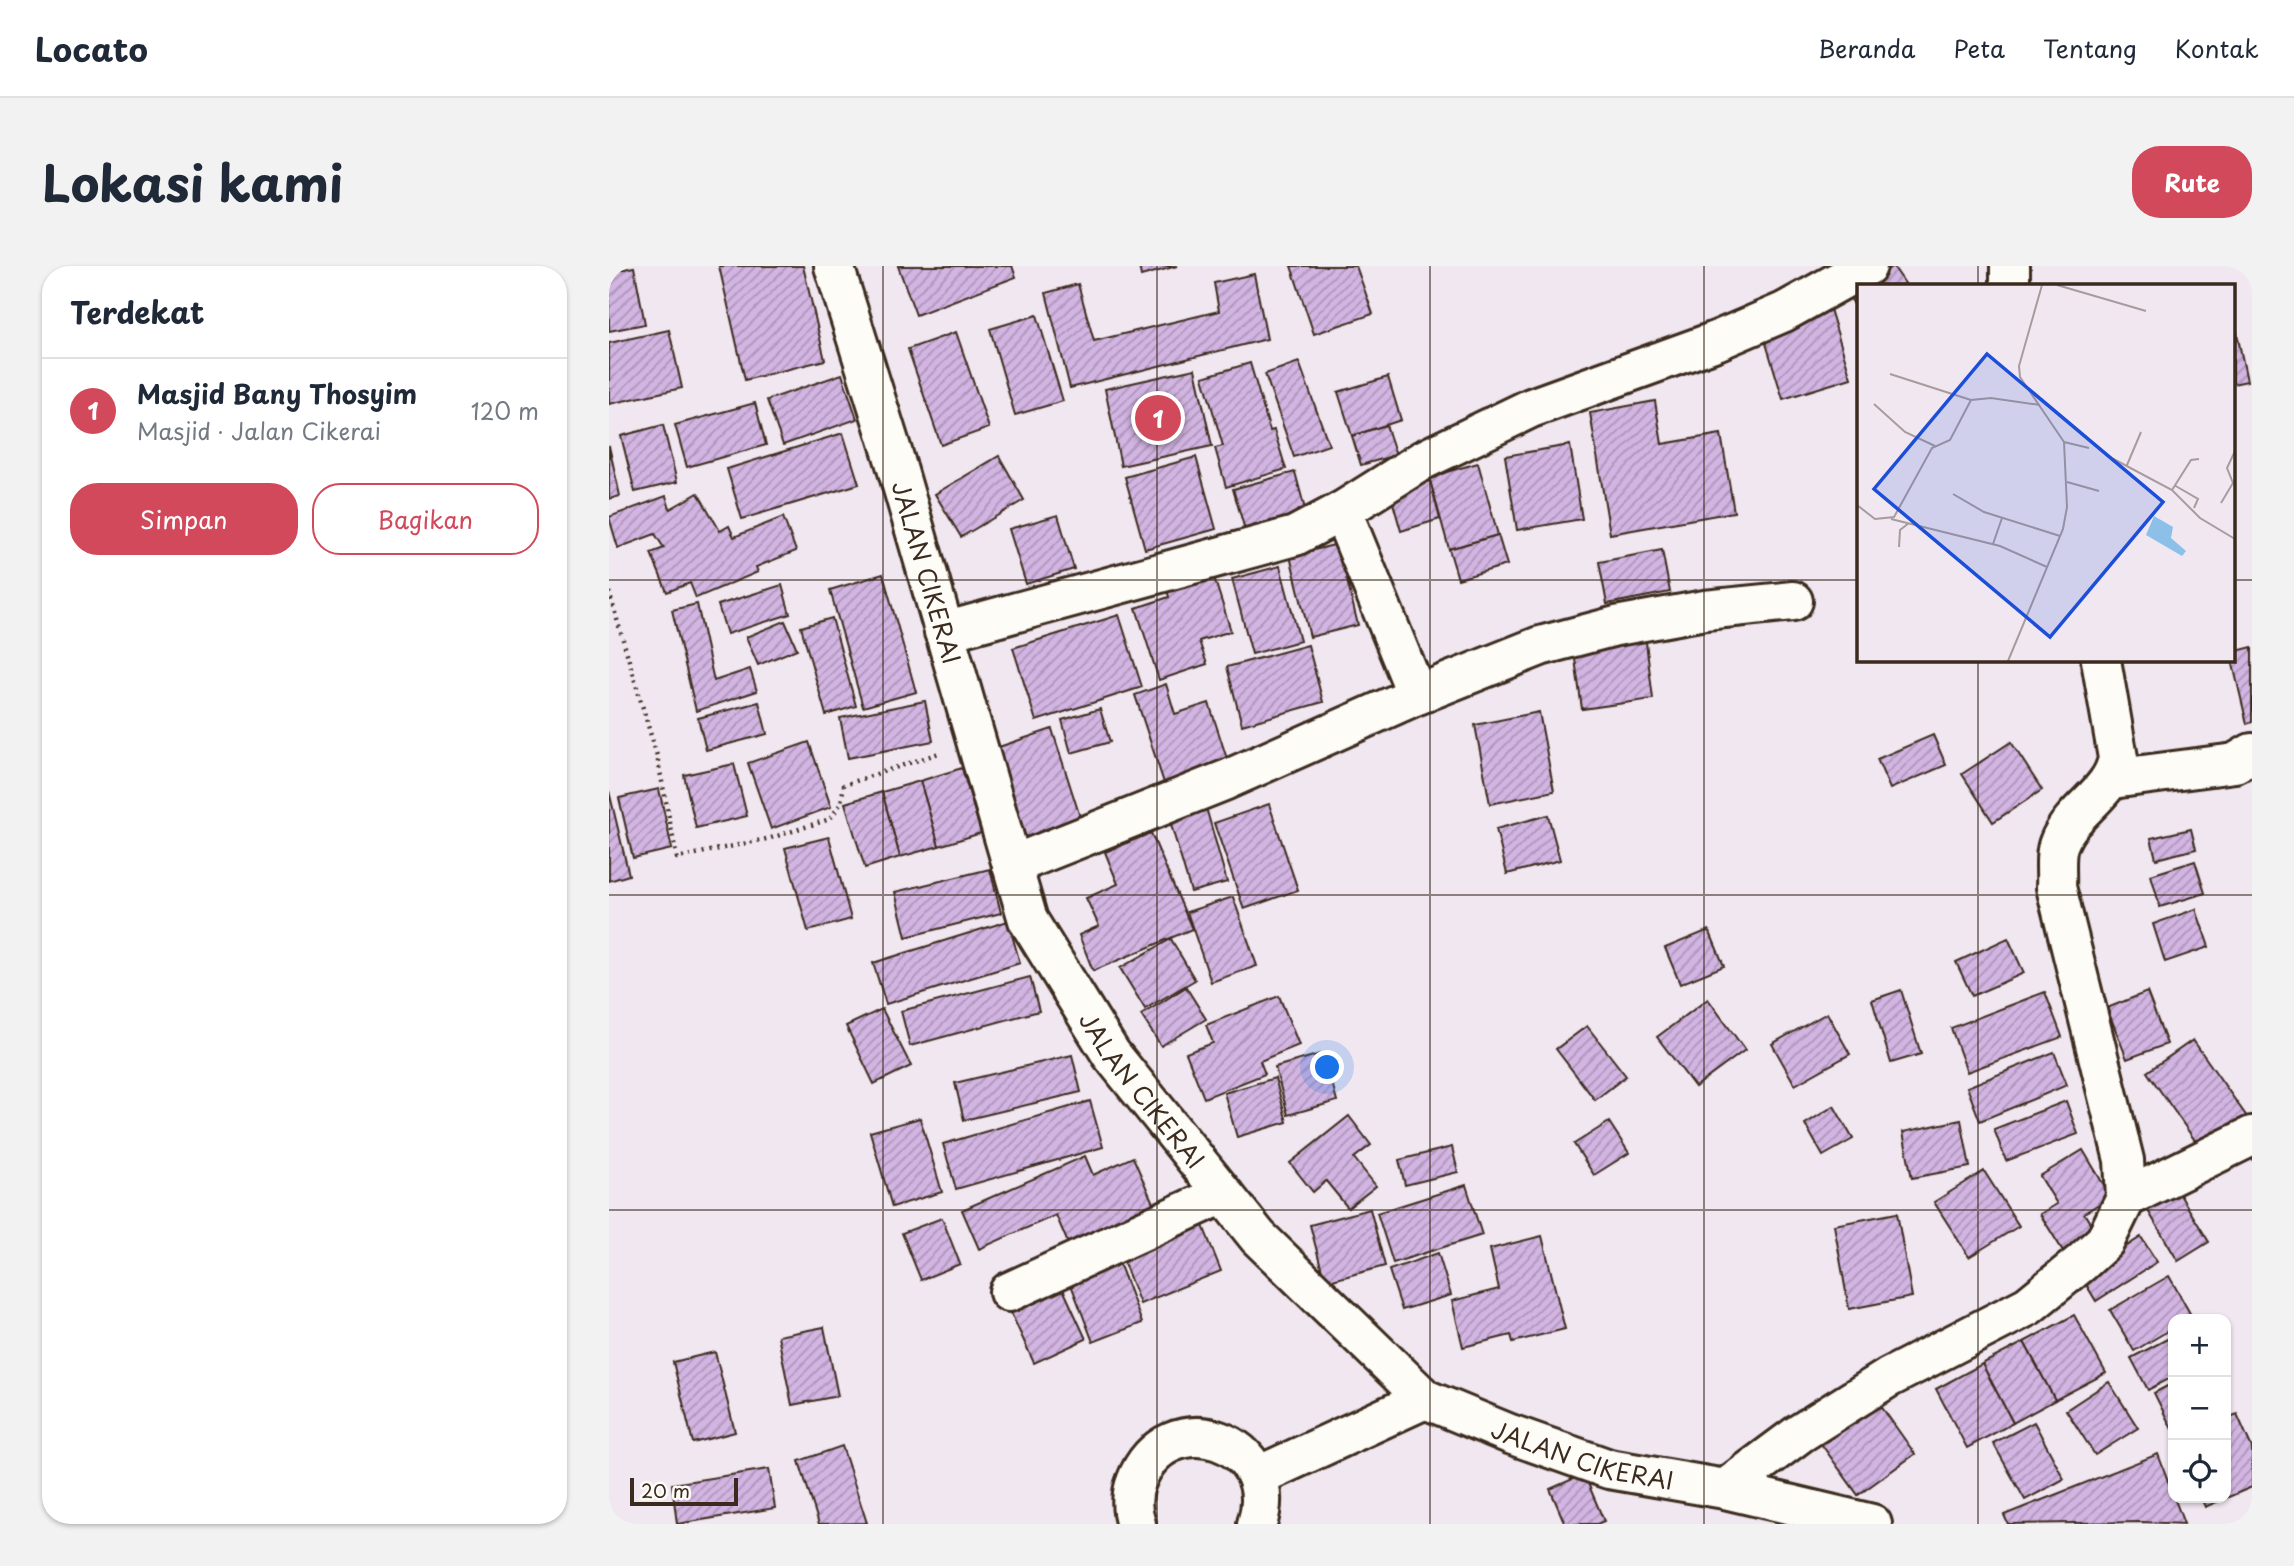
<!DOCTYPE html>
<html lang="id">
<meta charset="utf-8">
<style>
:root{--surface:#fff;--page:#f2f2f3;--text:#1f2937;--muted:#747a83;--line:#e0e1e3;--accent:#d1495b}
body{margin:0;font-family:"Playpen Sans",sans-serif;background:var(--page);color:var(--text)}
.controls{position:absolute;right:21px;bottom:21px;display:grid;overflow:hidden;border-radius:14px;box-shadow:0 2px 5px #0004}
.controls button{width:63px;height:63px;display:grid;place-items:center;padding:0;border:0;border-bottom:2px solid var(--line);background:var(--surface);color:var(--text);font:35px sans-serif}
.scale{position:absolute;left:21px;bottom:18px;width:108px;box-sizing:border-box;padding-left:7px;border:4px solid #3b2a1e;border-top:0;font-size:19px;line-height:24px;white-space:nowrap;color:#3b2a1e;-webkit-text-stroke:5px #fdfcf7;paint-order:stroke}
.you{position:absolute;left:719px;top:802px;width:24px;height:24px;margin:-18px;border:5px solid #fff;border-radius:50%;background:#1a73e8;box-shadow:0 0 0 10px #1a73e833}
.badge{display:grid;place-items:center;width:46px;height:46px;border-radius:50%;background:var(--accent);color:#fff;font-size:23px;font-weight:700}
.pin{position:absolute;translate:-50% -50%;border:4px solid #fff;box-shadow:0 2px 7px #0006}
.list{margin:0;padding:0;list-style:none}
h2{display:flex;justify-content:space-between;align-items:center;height:91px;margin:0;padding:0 28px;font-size:30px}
h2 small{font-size:23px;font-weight:400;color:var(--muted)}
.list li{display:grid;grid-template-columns:46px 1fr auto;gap:21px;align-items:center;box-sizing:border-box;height:105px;padding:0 28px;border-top:2px solid var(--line)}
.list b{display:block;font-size:26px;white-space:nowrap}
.list p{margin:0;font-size:23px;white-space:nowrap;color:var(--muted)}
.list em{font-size:23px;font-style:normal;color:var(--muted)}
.actions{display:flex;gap:14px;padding:21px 28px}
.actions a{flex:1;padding:16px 0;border:2px solid var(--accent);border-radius:28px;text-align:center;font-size:24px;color:var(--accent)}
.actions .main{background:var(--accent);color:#fff}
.icon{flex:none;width:38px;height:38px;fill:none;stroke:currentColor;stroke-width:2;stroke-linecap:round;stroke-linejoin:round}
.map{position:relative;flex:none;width:1643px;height:1258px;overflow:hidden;border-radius:28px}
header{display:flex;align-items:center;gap:42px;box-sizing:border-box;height:98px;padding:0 35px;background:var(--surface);border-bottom:2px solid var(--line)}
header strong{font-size:33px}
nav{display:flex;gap:38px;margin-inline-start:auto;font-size:24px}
.intro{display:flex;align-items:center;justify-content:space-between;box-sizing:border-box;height:168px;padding:0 42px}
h1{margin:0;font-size:49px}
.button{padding:18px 32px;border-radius:28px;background:var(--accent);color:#fff;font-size:24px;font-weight:700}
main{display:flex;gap:42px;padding:0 42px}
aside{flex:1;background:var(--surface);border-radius:28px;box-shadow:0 2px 5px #0004}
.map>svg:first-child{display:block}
.building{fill:url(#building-hatch);stroke:#3b2a1e;stroke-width:2}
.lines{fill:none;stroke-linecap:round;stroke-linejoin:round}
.minor-casing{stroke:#3b2a1e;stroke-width:44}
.path{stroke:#3b2a1e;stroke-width:4.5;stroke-dasharray:2 5;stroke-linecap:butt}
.minor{stroke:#fdfcf7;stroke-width:38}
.grid{fill:none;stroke:#3b2a1e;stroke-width:2;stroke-opacity:0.55}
.labels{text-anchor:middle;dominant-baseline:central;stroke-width:5;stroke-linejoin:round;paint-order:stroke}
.street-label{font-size:24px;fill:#3b2a1e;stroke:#fdfcf7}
.inset-road{fill:none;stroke:#a89b9d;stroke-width:2}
.view{fill:#1d4ed8;fill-opacity:0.15;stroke:#1d4ed8;stroke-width:3.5}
.inset-edge{fill:none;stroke:#3b2a1e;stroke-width:3.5}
</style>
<header>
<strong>Locato</strong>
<nav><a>Beranda</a><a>Peta</a><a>Tentang</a><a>Kontak</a></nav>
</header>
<div class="intro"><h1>Lokasi kami</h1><a class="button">Rute</a></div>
<main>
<aside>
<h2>Terdekat<small></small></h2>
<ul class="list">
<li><span class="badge">1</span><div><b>Masjid Bany Thosyim</b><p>Masjid · Jalan Cikerai</p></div><em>120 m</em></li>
</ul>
<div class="actions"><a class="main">Simpan</a><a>Bagikan</a></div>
</aside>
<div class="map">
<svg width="1643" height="1258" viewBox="0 0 1643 1258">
<defs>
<pattern id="building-hatch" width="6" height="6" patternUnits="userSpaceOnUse" patternTransform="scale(1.75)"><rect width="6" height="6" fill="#d2b5e2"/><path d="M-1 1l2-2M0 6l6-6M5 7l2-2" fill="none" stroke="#ac93b7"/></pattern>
</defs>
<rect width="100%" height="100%" fill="#f0e7f1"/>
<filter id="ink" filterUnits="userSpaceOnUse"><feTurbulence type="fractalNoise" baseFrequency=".0143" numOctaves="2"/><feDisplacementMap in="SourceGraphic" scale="14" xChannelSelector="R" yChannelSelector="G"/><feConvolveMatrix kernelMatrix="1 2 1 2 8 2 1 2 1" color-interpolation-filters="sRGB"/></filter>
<g filter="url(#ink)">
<g class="building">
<polygon points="110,0 194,0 216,94 136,114"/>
<polygon points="289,0 403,0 407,11 307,49"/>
<polygon points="530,0 568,0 532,10"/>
<polygon points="682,0 747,0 764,48 705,68"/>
<polygon points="1284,0 1297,19 1256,19"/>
<polygon points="25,1 36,58 0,65 0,6"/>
<polygon points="645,8 658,73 461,122 437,27 469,18 485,75 610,45 605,17"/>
<polygon points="1249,24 1249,45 1240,30"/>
<polygon points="1220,40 1242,112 1174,133 1152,61"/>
<polygon points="1624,48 1638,115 1624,118"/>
<polygon points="428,49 454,135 406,149 381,63"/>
<polygon points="60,64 73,122 0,138 0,77"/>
<polygon points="347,66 380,162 332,179 299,83"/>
<polygon points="690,96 720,179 685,191 656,108"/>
<polygon points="641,97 661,165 665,164 677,203 617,221 606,182 614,180 594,111"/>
<polygon points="586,103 603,180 512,200 496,123"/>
<polygon points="233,108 248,153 174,179 158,134"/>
<polygon points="779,111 792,154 743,170 729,126"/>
<polygon points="1046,135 1053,178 1112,168 1125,246 1001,268 981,147"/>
<polygon points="146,137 157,179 78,201 66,159"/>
<polygon points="54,159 68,216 26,226 12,170"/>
<polygon points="777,159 787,189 752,199 743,170"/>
<polygon points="234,167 250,218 133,253 118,203"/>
<polygon points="961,179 973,253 908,264 896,190"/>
<polygon points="0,180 11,230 0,233"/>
<polygon points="390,190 415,234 352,271 326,228"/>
<polygon points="587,191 607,263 536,283 516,211"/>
<polygon points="869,197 889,269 840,283 820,211"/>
<polygon points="686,206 697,247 636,264 624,223"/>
<polygon points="820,211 831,253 792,265 780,223"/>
<polygon points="89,227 111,265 120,260 125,271 174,251 187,285 147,301 149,306 87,332 81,317 58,326 42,287 55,282 46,268 9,282 0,251 57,230 61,243"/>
<polygon points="449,249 465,303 417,318 400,263"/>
<polygon points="889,269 898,299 849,313 840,283"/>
<polygon points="729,278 749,359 701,371 681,290"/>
<polygon points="1053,284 1061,326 998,338 990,296"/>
<polygon points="671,300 691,375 643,388 623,313"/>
<polygon points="603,305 622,365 590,375 598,398 550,414 527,342 560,331 557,320"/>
<polygon points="274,308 307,426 254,441 221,324"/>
<polygon points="173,319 181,348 118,368 109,339"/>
<polygon points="88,338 105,415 141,403 148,425 87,445 63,344"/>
<polygon points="510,349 533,421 427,455 404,382"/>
<polygon points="223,352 247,440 217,449 192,361"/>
<polygon points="176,355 188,383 149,399 137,371"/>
<polygon points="1036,368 1044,433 973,443 964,379"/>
<polygon points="699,379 714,436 633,459 618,401"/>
<polygon points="1643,381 1643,456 1638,458 1623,394 1624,386"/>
<polygon points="557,418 566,448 600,437 620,499 556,520 526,429"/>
<polygon points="316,435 324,475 239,492 231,452"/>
<polygon points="150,436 158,468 97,484 89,452"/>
<polygon points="491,443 501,476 462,487 453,454"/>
<polygon points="930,446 945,525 881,538 866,459"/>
<polygon points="443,463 473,557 418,575 387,482"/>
<polygon points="1324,469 1337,499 1281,523 1268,493"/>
<polygon points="200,476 222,541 162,563 139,497"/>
<polygon points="1402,476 1433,524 1384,556 1353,508"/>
<polygon points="125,498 138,550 87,562 75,509"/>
<polygon points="353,502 372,567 330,580 311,515"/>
<polygon points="311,515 330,580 291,591 273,526"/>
<polygon points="50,523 63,583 24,592 10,532"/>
<polygon points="0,525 20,609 0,615"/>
<polygon points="273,526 291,591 256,602 236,537"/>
<polygon points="594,531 618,616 582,626 557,542"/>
<polygon points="660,538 689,624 635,643 605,557"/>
<polygon points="939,549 951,594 898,608 887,563"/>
<polygon points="1582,563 1587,583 1547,593 1542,572"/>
<polygon points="542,567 583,663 484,705 470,669 490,660 477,632 509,618 496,586"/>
<polygon points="220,571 242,653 199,665 176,582"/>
<polygon points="1586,595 1596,627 1551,641 1542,609"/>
<polygon points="381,603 392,647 297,671 286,626"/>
<polygon points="624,631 648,700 602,716 578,646"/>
<polygon points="1587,643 1600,681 1556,696 1544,658"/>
<polygon points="399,655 411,697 277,738 264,697"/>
<polygon points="1100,664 1115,700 1071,718 1056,682"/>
<polygon points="1399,672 1415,707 1363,730 1347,696"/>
<polygon points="562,673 586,714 536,743 511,702"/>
<polygon points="421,711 430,745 301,780 292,745"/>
<polygon points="577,721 597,753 552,780 532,749"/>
<polygon points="1292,724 1312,788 1282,797 1263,734"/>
<polygon points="1436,726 1453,771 1358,806 1342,762"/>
<polygon points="1538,726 1558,778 1518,793 1498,742"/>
<polygon points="670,730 690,779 651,795 656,808 595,832 577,787 604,777 597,759"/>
<polygon points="1099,733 1136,784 1086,821 1048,771"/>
<polygon points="273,743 302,800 265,818 237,760"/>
<polygon points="1218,747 1241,788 1186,819 1163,778"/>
<polygon points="978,760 1017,810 986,834 947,783"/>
<polygon points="1584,774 1638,851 1592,883 1538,806"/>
<polygon points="1445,786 1458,819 1371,855 1358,821"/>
<polygon points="715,787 728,835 679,849 666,801"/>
<polygon points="463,789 472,826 355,854 346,817"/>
<polygon points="666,812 678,856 628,871 615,827"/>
<polygon points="481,835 494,881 347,923 334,878"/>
<polygon points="1457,835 1469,868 1397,895 1385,863"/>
<polygon points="1225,840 1244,873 1214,890 1196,858"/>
<polygon points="740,850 762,879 745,892 767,920 739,942 717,915 704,926 681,897"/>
<polygon points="311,852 333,926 283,941 261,866"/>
<polygon points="1352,854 1361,901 1303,912 1294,866"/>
<polygon points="1000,856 1020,887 985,909 965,878"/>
<polygon points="843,881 849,906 796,919 790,894"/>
<polygon points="1474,884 1502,931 1475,947 1486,965 1454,985 1431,948 1448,938 1431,910"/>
<polygon points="476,890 484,909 524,891 547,944 461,982 447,949 370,983 353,944"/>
<polygon points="1375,905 1410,960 1360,991 1325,936"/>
<polygon points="857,919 873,969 784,997 768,947"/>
<polygon points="1565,919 1600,976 1569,995 1535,938"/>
<polygon points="761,943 776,1000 716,1016 701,959"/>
<polygon points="1288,947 1303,1031 1240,1043 1225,959"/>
<polygon points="333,952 351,998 312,1014 293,967"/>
<polygon points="591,952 612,1005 531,1038 510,984"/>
<polygon points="933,970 956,1063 904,1076 902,1069 854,1081 843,1035 890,1023 881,983"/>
<polygon points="1532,971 1548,996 1487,1035 1472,1010"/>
<polygon points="829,987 842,1029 793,1044 780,1004"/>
<polygon points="507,989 533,1057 484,1076 458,1008"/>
<polygon points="1560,1010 1583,1051 1564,1053 1564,1062 1525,1085 1501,1044"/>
<polygon points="454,1023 477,1073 425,1097 402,1047"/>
<polygon points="1465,1049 1497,1107 1446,1134 1415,1076"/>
<polygon points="215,1061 229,1130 183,1139 169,1070"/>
<polygon points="1564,1070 1564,1111 1539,1124 1522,1092"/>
<polygon points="1415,1076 1446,1134 1404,1157 1373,1098"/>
<polygon points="106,1086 126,1166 84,1177 64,1096"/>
<polygon points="1373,1098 1404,1157 1358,1182 1327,1123"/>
<polygon points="1500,1116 1529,1162 1486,1189 1457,1144"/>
<polygon points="1564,1117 1564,1162 1563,1163 1545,1127"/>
<polygon points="1262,1126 1306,1188 1249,1229 1205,1168"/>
<polygon points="1628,1148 1643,1182 1643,1221 1596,1241 1592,1232 1617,1232 1617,1153"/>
<polygon points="1425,1156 1455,1213 1416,1234 1384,1177"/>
<polygon points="233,1180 258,1257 210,1258 190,1195"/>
<polygon points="1549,1188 1575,1258 1533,1256 1399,1258 1395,1249"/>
<polygon points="160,1203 166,1242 68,1258 63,1218"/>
<polygon points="975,1208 995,1255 988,1258 956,1258 941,1223"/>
</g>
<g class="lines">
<defs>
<g id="minor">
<path id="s1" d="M225,0L286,195L419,654L502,788L649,971L816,1133L901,1168L1000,1203L1116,1223L1263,1258"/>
<polyline points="1401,0 1401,19"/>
<polyline points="733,245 808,429"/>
<polyline points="335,366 686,270 733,245 814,194 922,142 1107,75 1175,46 1258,0"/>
<polyline points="1503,513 1626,497 1643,487"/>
<polyline points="403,599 617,514 808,429 931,380 1007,360 1096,344 1184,335"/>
<polyline points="1517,932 1643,870"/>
<polyline points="400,1026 614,928"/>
<polyline points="649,1210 816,1133"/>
<path d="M1116,1223L1190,1168L1279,1112L1419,1040L1472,997L1496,975L1517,932L1515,894L1447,621C1448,608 1445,589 1450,577C1463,543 1503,528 1509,492L1492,394"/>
<path d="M527,1258C522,1245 522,1228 527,1216C558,1134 675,1174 648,1258"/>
</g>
</defs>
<use href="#minor" class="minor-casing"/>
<polyline class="path" points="0,326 48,490 68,592 162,572 221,553 232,537 235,519 333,486"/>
<use href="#minor" class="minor"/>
</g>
</g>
<path class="grid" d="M274,0V1258M548,0V1258M821,0V1258M1095,0V1258M1369,0V19M0,314H1249M1624,314H1643M1369,394V1258M0,629H1643M0,944H1643"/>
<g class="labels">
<g class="street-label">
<text stroke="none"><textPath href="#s1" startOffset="320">JALAN CIKERAI</textPath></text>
<text stroke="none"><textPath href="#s1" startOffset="887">JALAN CIKERAI</textPath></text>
<text stroke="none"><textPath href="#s1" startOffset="1475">JALAN CIKERAI</textPath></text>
</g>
</g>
<g transform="translate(1248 18)">
<rect width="378" height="378" fill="#f0e7f1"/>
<path d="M297,232L316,243L314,254L329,267L325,272L289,251Z" fill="#8dc0e9"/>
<path class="inset-road" d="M200,1L289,27M33,90L114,116M17,120L48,148L78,162M207,158L232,164M249,171L315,206L343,234L378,255M270,181L284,148M210,198L242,207M317,201L341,215L337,224M315,206L334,176L342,175M96,210L127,228L203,252M364,219L376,199L370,184L378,167M0,221L18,235L37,233L75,164L93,156L114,116L134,114L183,121M34,235L143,262L190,283M136,260L145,234M42,263L43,246L52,239M151,377L206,245L210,223L207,158L163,93L162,82L185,1"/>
<path class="view" d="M130,70L306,218L193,353L17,205Z"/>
<rect width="378" height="378" class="inset-edge"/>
</g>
</svg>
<div class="controls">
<button>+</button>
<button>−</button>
<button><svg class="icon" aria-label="locate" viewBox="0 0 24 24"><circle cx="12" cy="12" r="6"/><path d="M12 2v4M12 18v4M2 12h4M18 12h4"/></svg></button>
</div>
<div class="scale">20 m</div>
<div class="you"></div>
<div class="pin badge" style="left:549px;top:152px">1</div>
</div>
</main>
